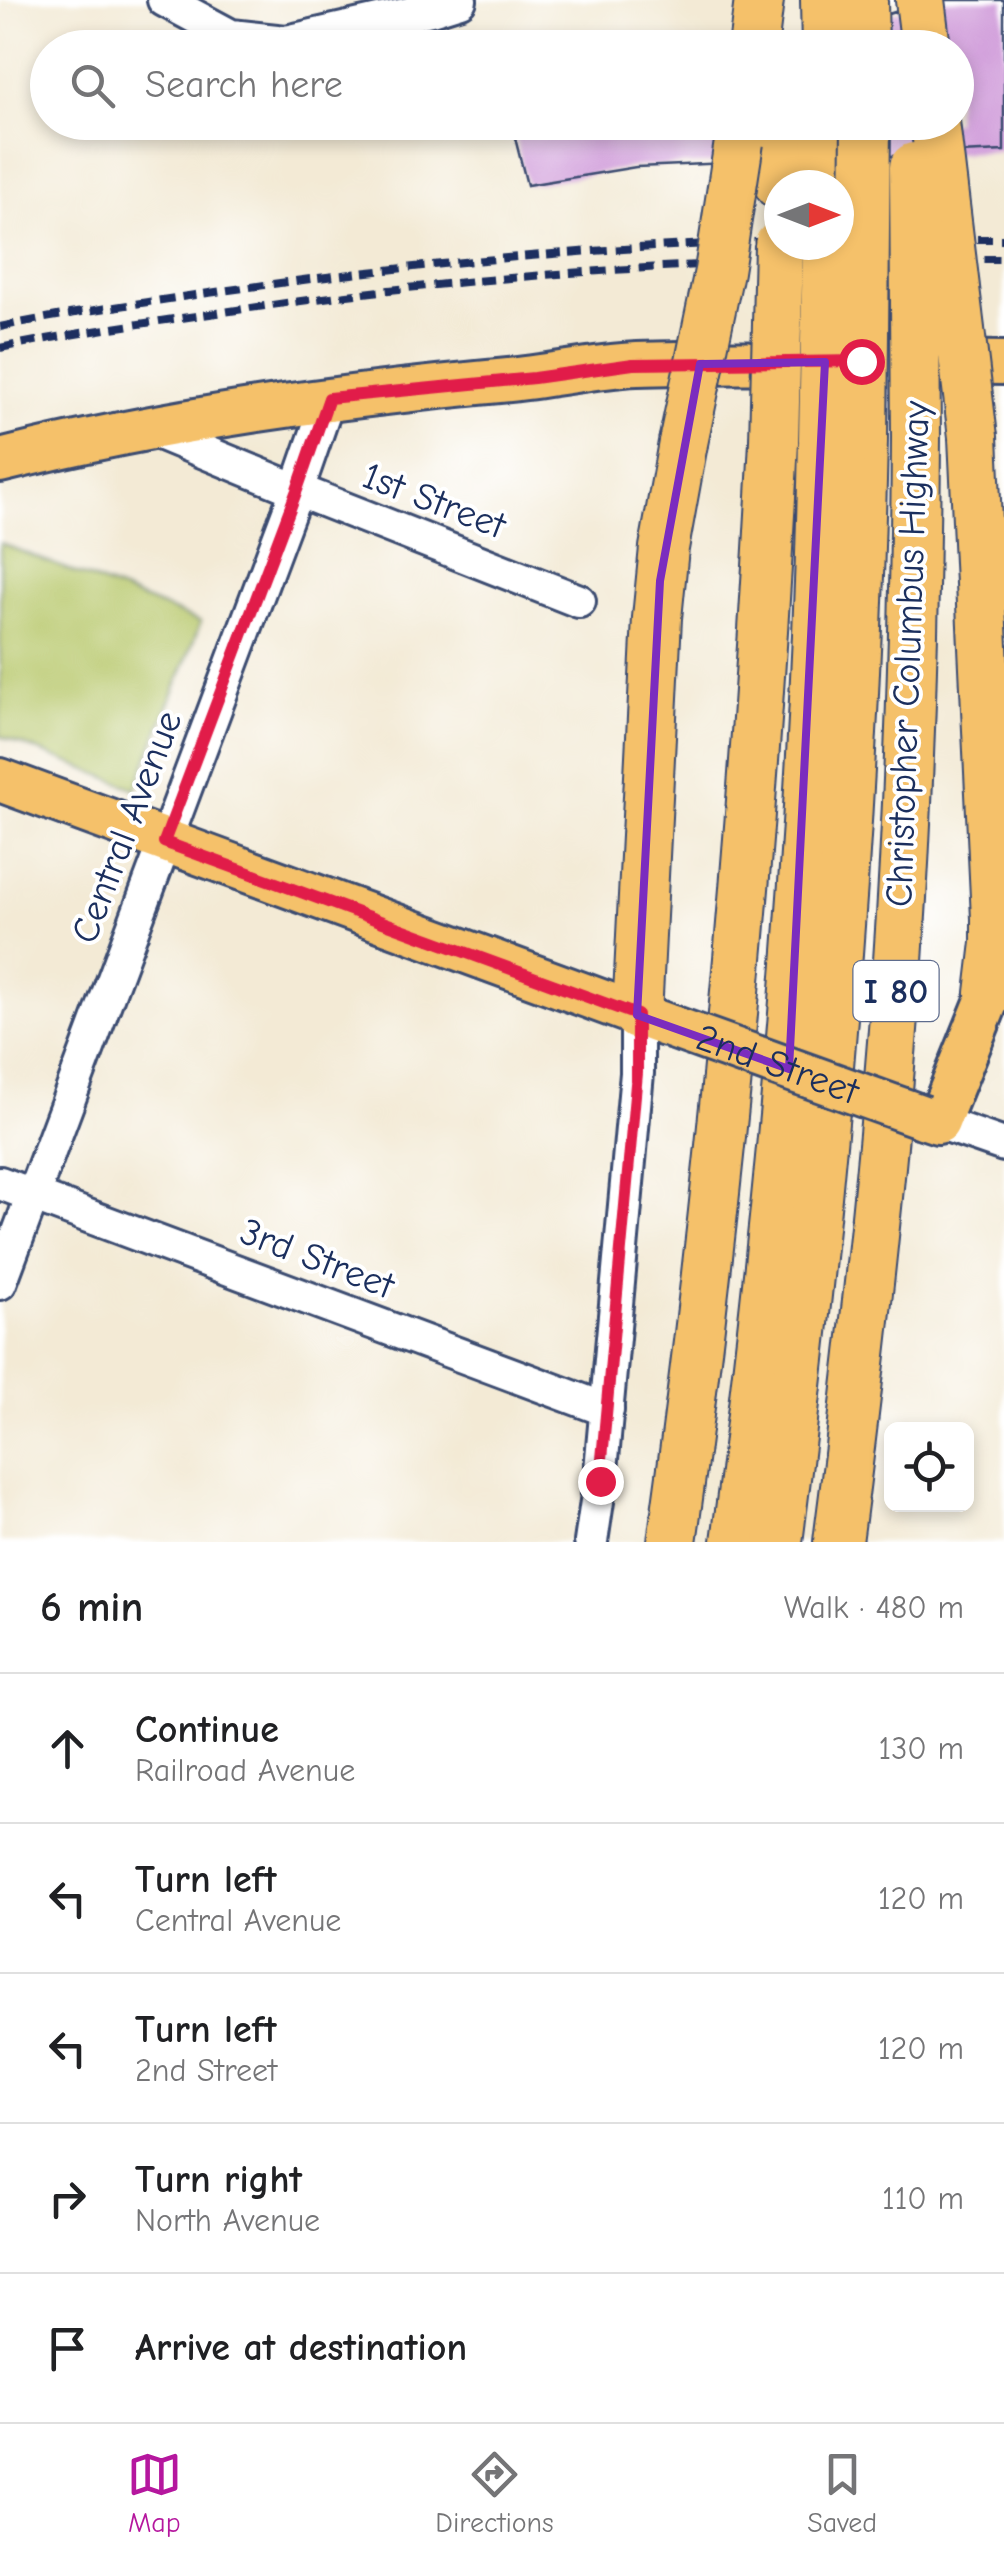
<!DOCTYPE html>
<meta charset="utf-8">
<style>
:root{--surface:#fff;--page:#f2f2f2;--text:#202124;--muted:#757577;--line:#e0e0e0;--accent:#b5179e}
body{margin:0;font-family:"Comic Neue",sans-serif;background:var(--page);color:var(--text)}
.controls{position:absolute;right:30px;bottom:30px;display:grid;overflow:hidden;border-radius:15px;box-shadow:0 5px 15px #0003}
.controls button{width:90px;height:90px;display:grid;place-items:center;padding:0;border:0;border-bottom:2px solid var(--line);background:var(--surface);color:var(--text);font:50px sans-serif}
.compass{position:absolute;left:764px;top:170px;width:90px;height:90px;border-radius:50%;background:var(--surface);box-shadow:0 5px 15px #0003;rotate:90deg}
.stop{position:absolute;width:30px;height:30px;margin:-22px;border:8px solid #e11d48;border-radius:50%;background:#fff}
.stop.end{background:#e11d48;border-color:#fff;box-shadow:0 2px 10px #0008}
.list{margin:0;padding:0;list-style:none}
h2{display:flex;justify-content:space-between;align-items:center;height:130px;margin:0;padding:0 40px;font-size:42px}
h2 small{font-size:32px;font-weight:400;color:var(--muted)}
.list li{display:grid;grid-template-columns:65px 1fr auto;gap:30px;align-items:center;box-sizing:border-box;height:150px;padding:0 40px;border-top:2px solid var(--line)}
.list b{display:block;font-size:38px;white-space:nowrap}
.list p{margin:0;font-size:32px;white-space:nowrap;color:var(--muted)}
.list em{font-size:32px;font-style:normal;color:var(--muted)}
.icon{flex:none;width:55px;height:55px;fill:none;stroke:currentColor;stroke-width:2;stroke-linecap:round;stroke-linejoin:round}
.map{position:relative;flex:none;width:1004px;height:1542px;overflow:hidden}
.search{position:absolute;background:var(--surface);box-shadow:0 5px 15px #0003;left:30px;right:30px;top:30px;height:110px;display:flex;align-items:center;gap:25px;box-sizing:border-box;padding:0 35px;border-radius:55px;color:var(--muted);font-size:38px}
.sheet{height:880px;background:var(--surface)}
nav{display:flex;justify-content:space-around;align-items:center;box-sizing:border-box;height:140px;border-top:2px solid var(--line);background:var(--surface);font-size:28px;color:var(--muted)}
nav a{display:grid;justify-items:center;gap:5px}
nav .on{color:var(--accent)}
.map>svg:first-child{display:block}
.green{fill:#b7c76a;stroke:#697b64;stroke-width:2.5}
.building{fill:#ce97d8}
.lines{fill:none;stroke-linecap:round;stroke-linejoin:round}
.minor-casing{stroke:#3b4b70;stroke-width:38}
.major-casing{stroke:#3b4b70;stroke-width:48}
.highway-casing{stroke:#3b4b70;stroke-width:52}
.minor{stroke:#fff;stroke-width:32}
.major{stroke:#f5c16b;stroke-width:42}
.highway{stroke:#f5c16b;stroke-width:48}
.rail{stroke:#1b2f5e;stroke-width:8;stroke-dasharray:15 8;stroke-linecap:butt}
.major-bridge-casing{stroke:#3b4b70;stroke-width:48;stroke-linecap:butt}
.highway-bridge-casing{stroke:#3b4b70;stroke-width:52;stroke-linecap:butt}
.major-bridge{stroke:#f5c16b;stroke-width:42}
.highway-bridge{stroke:#f5c16b;stroke-width:48}
.route{stroke:#e11d48;stroke-width:12}
.marked{fill:none;stroke:#7b2cbf;stroke-width:8;stroke-linejoin:round}
.labels{text-anchor:middle;dominant-baseline:central;stroke-width:8;stroke-linejoin:round;paint-order:stroke}
.shield{fill:#fff;stroke:#5f6d8e;stroke-width:2.5}
.shield-label{font-size:35px;font-weight:bold;fill:#1b2f5e}
.street-label{font-size:38px;fill:#1b2f5e;stroke:#fff}
</style>
<div class="map">
<svg width="1004" height="1542" viewBox="0 0 1004 1542">
<rect width="100%" height="100%" fill="#fff"/>
<filter id="ink" filterUnits="userSpaceOnUse"><feTurbulence type="fractalNoise" baseFrequency=".01" numOctaves="2"/><feDisplacementMap in="SourceGraphic" scale="20" xChannelSelector="R" yChannelSelector="G"/><feConvolveMatrix kernelMatrix="1 2 1 2 8 2 1 2 1" color-interpolation-filters="sRGB"/></filter>
<filter id="wash" filterUnits="userSpaceOnUse"><feTurbulence type="fractalNoise" baseFrequency=".0048" numOctaves="4" result="noise"/><feDisplacementMap in="SourceGraphic" scale="40" xChannelSelector="R" yChannelSelector="G"/><feGaussianBlur stdDeviation="2.25" result="paint"/><feColorMatrix in="noise" values="0 0 0 0 0 0 0 0 0 0 0 0 0 0 0 0 0 1.4 0 .05"/><feComposite in="paint" operator="in"/></filter>
<g filter="url(#wash)">
<rect width="100%" height="100%" fill="#f3ead5"/>
<polygon class="green" points="0,543 201,622 136,789 0,736"/>
<g id="blocks">
<polygon class="building" points="932,0 1004,0 1004,151 636,167 527,185 512,126 525,122 956,122 956,48 782,48"/>
</g>
</g>
<g filter="url(#ink)">
<use href="#blocks" fill-opacity="0" stroke="#3b4b70" stroke-width="2.5"/>
<g class="lines">
<defs>
<g id="minor">
<polyline points="164,0 231,36 286,42 431,9 460,0"/>
<polyline points="149,429 297,490 579,601"/>
<polyline points="938,1122 1004,1145"/>
<polyline points="0,1183 607,1410"/>
<polyline points="0,1283 297,490 329,398"/>
<polyline points="591,1542 600,1481 637,1073 637,1015"/>
</g>
<g id="major">
<polyline points="932,362 1004,363"/>
<path d="M0,461C167,419 337,396 509,380C551,376 594,366 637,364C695,362 753,363 811,362"/>
<polyline points="0,780 666,1025"/>
<polyline points="923,1117 938,1122 990,993"/>
</g>
<g id="highway">
<polyline points="825,0 826,48"/>
<polyline points="863,0 864,48"/>
<polyline points="920,0 926,48"/>
<polyline points="753,48 759,0"/>
<polyline points="779,122 779,185"/>
<polyline points="826,122 827,185"/>
<polyline points="973,437 996,918 996,943 990,993"/>
<polyline points="637,1015 657,618 664,548 683,443"/>
<path d="M672,1542C723,1177 755,809 774,441"/>
<path d="M736,1542C784,1177 816,809 823,440"/>
<path d="M778,1542C825,1176 855,808 863,439"/>
<path d="M838,1542C863,1349 885,1155 898,961C910,787 915,613 916,438"/>
</g>
</defs>
<use href="#minor" class="minor-casing"/>
<use href="#major" class="major-casing"/>
<use href="#highway" class="highway-casing"/>
<use href="#minor" class="minor"/>
<use href="#major" class="major"/>
<use href="#highway" class="highway"/>
<g class="rail">
<polyline points="839,239 1004,239"/>
<path d="M0,327C65,313 130,305 195,295C389,266 584,248 779,241"/>
<path d="M0,348C72,333 145,323 217,313C478,273 741,257 1004,259"/>
</g>
<defs>
<g id="major-bridge">
<path id="s1" d="M672,1027L923,1117"/>
</g>
<g id="highway-bridge">
<polyline points="935,122 973,437"/>
<polyline points="914,167 916,438"/>
<polyline points="863,439 866,122"/>
<polyline points="823,440 827,245"/>
<polyline points="774,441 779,245"/>
<polyline points="683,443 719,271 739,142"/>
</g>
</defs>
<use href="#major-bridge" class="major-bridge-casing"/>
<use href="#highway-bridge" class="highway-bridge-casing"/>
<use href="#major-bridge" class="major-bridge"/>
<use href="#highway-bridge" class="highway-bridge"/>
</g>
</g>
<g class="lines" filter="url(#ink)">
<polyline class="route" points="600,1481 637,1073 637,1015 164,842 297,490 329,398 534,378 633,364 861,361"/>
</g>
<path class="marked" d="M825,362L789,1069L637,1015L660,581L700,364Z"/>
<g class="labels">
<rect class="shield" x="853.5" y="961" width="85" height="60" rx="8"/>
<g class="shield-label">
<text x="896" y="991">I 80</text>
</g>
<g class="street-label">
<text transform="translate(434 501) rotate(21)">1st Street</text>
<text transform="translate(908 654) rotate(-88)">Christopher Columbus Highway</text>
<text transform="translate(127 827) rotate(-69)">Central Avenue</text>
<text stroke="none"><textPath href="#s1" startOffset="112">2nd Street</textPath></text>
<text transform="translate(317 1259) rotate(21)">3rd Street</text>
</g>
</g>
</svg>
<div class="controls">
<button><svg class="icon" aria-label="locate" viewBox="0 0 24 24"><circle cx="12" cy="12" r="6"/><path d="M12 2v4M12 18v4M2 12h4M18 12h4"/></svg></button>
</div>
<svg class="compass" viewBox="-18 -18 36 36"><path d="M0-13l5 13h-10z" fill="#e53935"/><path d="M0 13l5-13h-10z" fill="#757577"/></svg>
<div class="stop" style="left:861px;top:361px"></div>
<div class="stop end" style="left:600px;top:1481px"></div>
<div class="search"><svg class="icon" aria-label="search" viewBox="0 0 24 24"><circle cx="10" cy="10" r="6"/><path d="M15 15l6 6"/></svg>Search here</div>
</div>
<section class="sheet">
<h2>6 min<small>Walk · 480 m</small></h2>
<ul class="list">
<li><svg class="icon" aria-label="ahead" viewBox="0 0 24 24"><path d="M12 20V5M6 11l6-6 6 6"/></svg><div><b>Continue</b><p>Railroad Avenue</p></div><em>130 m</em></li>
<li><svg class="icon" aria-label="left" viewBox="0 0 24 24"><path d="M17 20v-9H6M10 6l-5 5 5 5"/></svg><div><b>Turn left</b><p>Central Avenue</p></div><em>120 m</em></li>
<li><svg class="icon" aria-label="left" viewBox="0 0 24 24"><path d="M17 20v-9H6M10 6l-5 5 5 5"/></svg><div><b>Turn left</b><p>2nd Street</p></div><em>120 m</em></li>
<li><svg class="icon" aria-label="right" viewBox="0 0 24 24"><path d="M7 20v-9h11M14 6l5 5-5 5"/></svg><div><b>Turn right</b><p>North Avenue</p></div><em>110 m</em></li>
<li><svg class="icon" aria-label="arrive" viewBox="0 0 24 24"><path d="M6 21V4h12l-3 4 3 4H6"/></svg><div><b>Arrive at destination</b></div></li>
</ul>
</section>
<nav>
<a class="on"><svg class="icon" aria-label="map" viewBox="0 0 24 24"><path d="M3 6l6-2 6 2 6-2v14l-6 2-6-2-6 2zM9 4v14M15 6v14"/></svg>Map</a>
<a><svg class="icon" aria-label="directions" viewBox="0 0 24 24"><path d="M12 3l9 9-9 9-9-9zM9 14v-3h6M13 9l2 2-2 2"/></svg>Directions</a>
<a><svg class="icon" aria-label="saved" viewBox="0 0 24 24"><path d="M7 4h10v16l-5-4-5 4z"/></svg>Saved</a>
</nav>
